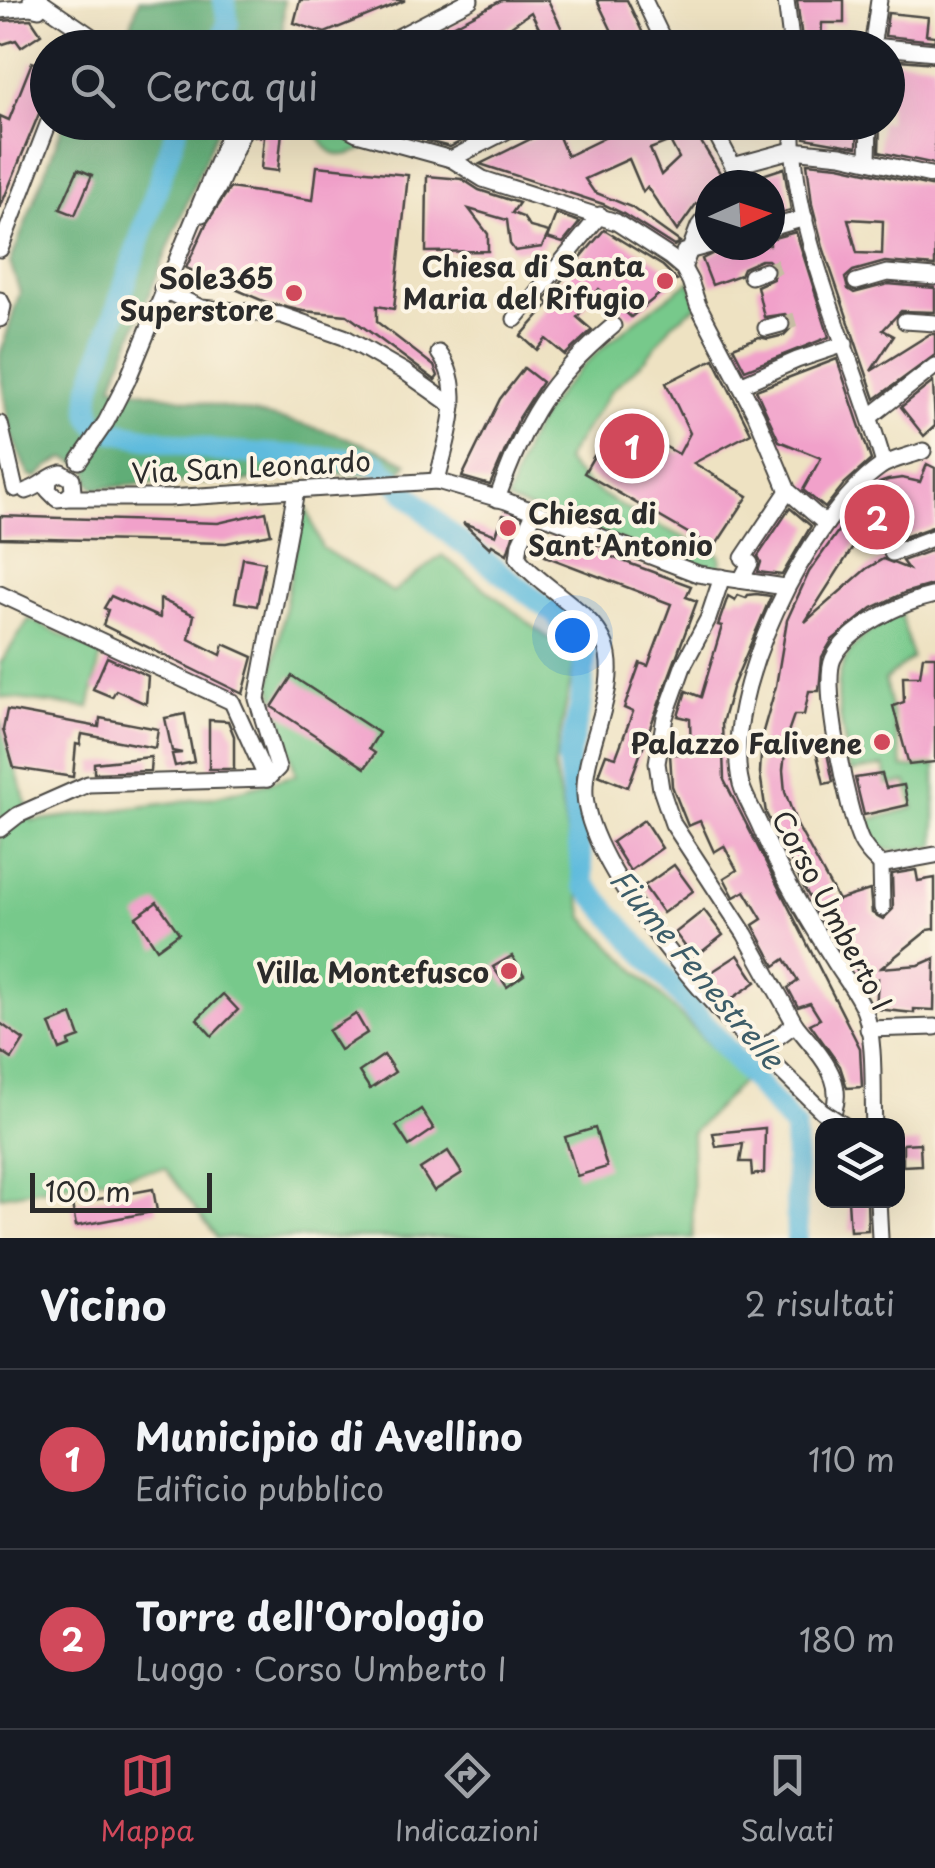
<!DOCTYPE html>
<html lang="it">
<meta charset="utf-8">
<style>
:root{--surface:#171b24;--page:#20242c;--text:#f1f3f6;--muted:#9ea1a6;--line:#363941;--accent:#d1495b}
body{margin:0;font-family:"Playpen Sans",sans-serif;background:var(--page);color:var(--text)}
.controls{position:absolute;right:30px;bottom:30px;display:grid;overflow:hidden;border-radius:20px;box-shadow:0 10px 40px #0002}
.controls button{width:90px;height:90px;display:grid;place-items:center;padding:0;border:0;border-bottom:2px solid var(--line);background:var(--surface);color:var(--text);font:50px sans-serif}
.compass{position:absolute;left:695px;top:170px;width:90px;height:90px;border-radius:50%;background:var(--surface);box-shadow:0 10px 40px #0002;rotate:87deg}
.scale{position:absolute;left:30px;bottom:25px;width:182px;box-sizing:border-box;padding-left:10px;border:5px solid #2b2b2b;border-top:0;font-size:28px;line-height:35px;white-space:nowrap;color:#2b2b2b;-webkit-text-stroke:8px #fcf5e5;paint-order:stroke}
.you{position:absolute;left:572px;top:635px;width:35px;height:35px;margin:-25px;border:8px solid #fff;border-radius:50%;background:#1a73e8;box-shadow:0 0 0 15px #1a73e833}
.badge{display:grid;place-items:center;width:65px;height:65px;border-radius:50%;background:var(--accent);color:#fff;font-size:32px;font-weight:700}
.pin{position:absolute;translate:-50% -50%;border:5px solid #fff;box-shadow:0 2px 10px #0006}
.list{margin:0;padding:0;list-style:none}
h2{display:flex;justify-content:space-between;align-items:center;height:130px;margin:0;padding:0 40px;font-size:42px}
h2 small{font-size:32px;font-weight:400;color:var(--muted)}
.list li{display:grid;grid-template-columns:65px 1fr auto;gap:30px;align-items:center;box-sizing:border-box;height:180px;padding:0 40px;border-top:2px solid var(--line)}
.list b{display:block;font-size:38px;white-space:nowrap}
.list p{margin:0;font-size:32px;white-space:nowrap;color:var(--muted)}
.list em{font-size:32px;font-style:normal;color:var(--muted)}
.icon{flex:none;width:55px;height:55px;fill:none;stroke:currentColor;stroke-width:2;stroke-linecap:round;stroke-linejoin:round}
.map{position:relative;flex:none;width:935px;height:1238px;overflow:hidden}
.search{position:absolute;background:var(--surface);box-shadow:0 10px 40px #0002;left:30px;right:30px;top:30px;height:110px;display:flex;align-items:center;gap:25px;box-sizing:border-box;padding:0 35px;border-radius:55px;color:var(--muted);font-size:38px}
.sheet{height:490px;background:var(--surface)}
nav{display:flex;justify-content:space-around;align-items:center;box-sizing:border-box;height:140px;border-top:2px solid var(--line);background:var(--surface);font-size:28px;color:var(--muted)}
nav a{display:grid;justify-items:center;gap:5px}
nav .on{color:var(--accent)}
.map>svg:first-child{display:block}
.green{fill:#77c98b;stroke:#517a5b;stroke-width:2.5}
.forest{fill:#61ad77;stroke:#466c51;stroke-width:2.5}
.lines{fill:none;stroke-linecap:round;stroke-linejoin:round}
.river{stroke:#5fbbdd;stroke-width:22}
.building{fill:#f1a1ca;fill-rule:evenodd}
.minor-tunnel{stroke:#c7bda4;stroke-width:15;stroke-dasharray:15 8;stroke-linecap:butt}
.minor-casing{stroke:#484642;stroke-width:19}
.minor{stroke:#fff;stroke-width:15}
.minor-bridge-casing{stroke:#484642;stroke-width:19;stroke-linecap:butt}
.minor-bridge{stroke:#fff;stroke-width:15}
.poi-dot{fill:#d1495b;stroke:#fcf5e5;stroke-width:4}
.labels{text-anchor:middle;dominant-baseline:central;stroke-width:8;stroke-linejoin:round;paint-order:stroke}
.poi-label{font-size:28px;font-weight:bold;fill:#2b2b2b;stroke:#fcf5e5;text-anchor:end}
.street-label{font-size:28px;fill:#2b2b2b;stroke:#fcf5e5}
.water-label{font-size:30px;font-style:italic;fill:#3d5d69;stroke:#fcf5e5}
</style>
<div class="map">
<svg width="935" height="1238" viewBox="0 0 935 1238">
<rect width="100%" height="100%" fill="#fcf5e5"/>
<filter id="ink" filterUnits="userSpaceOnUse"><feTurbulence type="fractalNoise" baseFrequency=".01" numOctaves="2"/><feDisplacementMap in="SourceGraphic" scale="20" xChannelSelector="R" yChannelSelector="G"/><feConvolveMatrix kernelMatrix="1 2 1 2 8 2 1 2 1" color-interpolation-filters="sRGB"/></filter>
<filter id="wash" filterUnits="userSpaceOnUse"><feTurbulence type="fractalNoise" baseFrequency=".0048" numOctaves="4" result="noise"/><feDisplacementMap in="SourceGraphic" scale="40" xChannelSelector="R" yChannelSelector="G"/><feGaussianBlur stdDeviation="2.25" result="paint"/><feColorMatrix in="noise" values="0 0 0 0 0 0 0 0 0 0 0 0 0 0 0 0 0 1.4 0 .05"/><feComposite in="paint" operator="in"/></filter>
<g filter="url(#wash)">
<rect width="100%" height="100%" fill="#eee2c2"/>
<g class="green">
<path d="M312,123H336L381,140C345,160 329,165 312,123Z"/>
<path d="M690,281L698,305L672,324L646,359L611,391L565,460C593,502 675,531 720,555L722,577L507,501C513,482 519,461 527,443C561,370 628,327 690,281Z"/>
<polygon points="304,502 322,548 393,592 442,555 575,659 554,768 584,918 744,1080 692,1133 693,1238 217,1238 165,1168 0,1196 0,719 32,821 214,797 296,775 271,683"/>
<path d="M901,612L912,658L885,680L903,768L935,765V847C899,849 876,863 865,821L914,808L907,782L888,785L884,766L850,772C837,692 817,656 901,612Z"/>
<polygon points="29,619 101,654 89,708 0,697 0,664"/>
</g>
<g class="forest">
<polygon points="139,0 284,0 282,47 169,47 128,35"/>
<path d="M64,123H220L112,385C205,405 323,419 407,463L399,475L291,473L239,483H153L95,489L89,482L88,468L65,458L48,467L37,478L29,476L10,433L0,371V355L20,292L10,263Z"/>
</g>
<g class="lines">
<g class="river">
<polyline points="218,48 228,23 224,0"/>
<path d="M179,122L91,386C88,407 86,423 109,431L216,451L366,460L378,465L445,530L555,614L585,651L581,703L568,761L584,884L795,1128L797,1238"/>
</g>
</g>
<g id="blocks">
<g class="building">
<polygon points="300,0 404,0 404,1 325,33 294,23"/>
<polygon points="502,0 548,0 571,48 549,48 531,12 487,43 483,33 460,48 411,48"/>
<polygon points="597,0 627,0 650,48 620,48"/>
<polygon points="797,0 844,0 844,23 822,23 821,47 803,47"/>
<polygon points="888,13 928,17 926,35 935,36 935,41 885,36"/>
<polygon points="31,19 41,34 21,47 16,40 0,45 0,21"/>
<polygon points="48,48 48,92 0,208 0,116 9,120 32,62 40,65"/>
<polygon points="888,59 935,63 935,164 879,152 880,122 888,122"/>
<polygon points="258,122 283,122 278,171 261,169 264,137 254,136"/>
<polygon points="364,122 413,122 412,136 364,123"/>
<polygon points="427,122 498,122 450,147 427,141"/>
<path d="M637,122H689L725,181L722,185H710V200L700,206L696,204L677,231L647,187L643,192L629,159L585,179L594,192L631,207L680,242L674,246L622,213L603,204L480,164L555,127L567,156ZM670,141L679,158L661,175L650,149Z"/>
<polygon points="804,122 820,122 821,126 858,122 857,147 805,138"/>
<path d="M807,163L839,166L935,187V266L885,262L853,271L845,278L848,289L854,293L888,284L935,288V312L901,311L883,330L894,336L871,371L930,334H935V355L875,399L823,247L812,204ZM848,219L883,221L882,254L857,253Z"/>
<polygon points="317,166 408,175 394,309 377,306 377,322 434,366 438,376 435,380 347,315 303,311 268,303 186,268 206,224 230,188 313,200"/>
<polygon points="784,168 791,210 770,216 770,185 738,183"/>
<polygon points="78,169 92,175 75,215 60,209"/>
<polygon points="427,176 462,179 479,190 519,203 512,213 523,217 530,227 549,232 542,247 515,251 510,244 507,220 469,209 488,234 488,251 426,252"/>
<polygon points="556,214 580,222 563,243 547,238"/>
<polygon points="604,230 663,266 677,280 631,317 599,289 577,317 592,330 565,355 546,339 537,350 521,336 549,304 545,300"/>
<polygon points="796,232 829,337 745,370 733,347 759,337 768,339 784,335 791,328 792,320 785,314 764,317 757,286 773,279 775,266 768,260 761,260 743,268 740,275 712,285 702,259 730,245 770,245 770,239"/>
<polygon points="714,359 751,433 694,463 748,496 714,548 584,473 615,420 679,454 690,433 666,383"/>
<polygon points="837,359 871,460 844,484 825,508 803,490 821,458 779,441 756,390"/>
<polygon points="524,368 542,382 519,418 490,485 462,477 500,399"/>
<polygon points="933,382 935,426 924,436 901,407"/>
<polygon points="927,464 935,468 935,526 887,543 879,533 874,516 870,522 866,516 852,534 859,538 805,622 866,569 883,559 908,569 902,561 935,549 935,584 904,593 872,608 832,640 822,657 819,691 809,691 804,715 794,715 787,735 783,770 785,792 797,825 838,900 870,890 872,913 883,919 893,909 892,874 916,870 918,881 935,878 935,929 928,930 881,968 919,965 935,958 934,1010 914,1009 914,1013 876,1009 878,979 866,986 828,919 824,922 804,888 766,813 760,773 762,735 776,686 787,620 809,572 861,499 879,483 888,480 902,478 920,482"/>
<polygon points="790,508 811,526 782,575 758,572 761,562 758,556"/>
<polygon points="266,512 271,534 226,543 0,538 0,516 218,523"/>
<polygon points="503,515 518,520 507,554 492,545 490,548 463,523 496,535"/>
<polygon points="552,535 691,586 686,597 697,601 628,787 598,775 606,754 616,757 633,712 624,708 640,663 648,666 671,604 545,556"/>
<polygon points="243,558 265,562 257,606 235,602"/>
<polygon points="756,594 771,596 732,688 722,723 724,780 860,1048 862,1087 847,1088 840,1066 810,1024 820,1019 810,1003 798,1007 788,988 798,981 785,959 775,966 753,925 762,919 745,891 734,897 724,878 737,870 724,846 714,852 700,821 688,826 672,786 670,754 691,754 690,719 678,716 686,691 701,697 722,626 718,625 728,596 735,600 738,595 746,598 748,595"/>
<polygon points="111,596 160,618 160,599 194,615 189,639 221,655 224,644 253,657 243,694 103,625 108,610 104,608"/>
<polygon points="923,656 935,656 935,762 909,765 893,706 904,702 903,676 920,676"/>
<polygon points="107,657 148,676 146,704 116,690 112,697 93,689"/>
<polygon points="292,676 379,733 369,749 375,753 365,768 272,707"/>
<polygon points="7,710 99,727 100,718 158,729 155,748 82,734 80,745 76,744 73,777 14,768 3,730"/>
<polygon points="185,714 194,762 175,766 172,754 182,753 172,751 165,718"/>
<polygon points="209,720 228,721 234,736 234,769 209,769"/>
<polygon points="825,743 833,782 824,784 815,746"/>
<polygon points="151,757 150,771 94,773 94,763"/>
<polygon points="882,774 886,788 904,785 908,805 864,815 855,778"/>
<polygon points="644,820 662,848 630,871 612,842"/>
<polygon points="674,865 693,891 663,913 644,886"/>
<polygon points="157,902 179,933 157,949 136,917"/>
<polygon points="704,910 723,935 694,958 675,933"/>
<polygon points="738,955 756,982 727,1002 707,975"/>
<polygon points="512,956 524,975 507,987 493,967"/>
<polygon points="223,994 238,1010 212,1036 197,1019"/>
<polygon points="356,1014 367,1033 340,1050 328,1031"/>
<polygon points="72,1015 80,1037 69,1041 70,1046 60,1050 50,1024"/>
<polygon points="0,1023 24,1040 12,1059 0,1051"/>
<polygon points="384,1055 395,1072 370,1089 359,1072"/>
<polygon points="421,1109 434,1129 409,1146 396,1126"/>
<polygon points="595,1128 607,1167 577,1176 565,1137"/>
<polygon points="765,1128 764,1173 752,1175 751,1162 740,1162 743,1144 716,1147 713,1133"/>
<polygon points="920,1143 921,1165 903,1166 903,1144"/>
<polygon points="448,1151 462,1173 434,1191 420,1169"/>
<polygon points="153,1189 157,1211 76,1226 72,1204"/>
<polygon points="848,1200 867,1200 868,1230 850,1231"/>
</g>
</g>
</g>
<g filter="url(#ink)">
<use href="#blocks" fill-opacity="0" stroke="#484642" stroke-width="2.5"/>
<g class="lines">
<g class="minor-tunnel">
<polyline points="765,271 783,265"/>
<polyline points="781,324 799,319"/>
</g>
<defs>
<g id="minor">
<polyline points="31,0 41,2 101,43"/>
<polyline points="644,0 667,48"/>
<polyline points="786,0 792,48"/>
<polyline points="0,10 30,7 39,9"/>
<polyline points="91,45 105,42 127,48"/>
<polyline points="377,48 470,0"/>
<polyline points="857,48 872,46 935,52"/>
<polyline points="872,48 879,0"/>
<polyline points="336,122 357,133 451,159 483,179 616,222 670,257 683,268 690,281 698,305 756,415 788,491 826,524"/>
<polyline points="710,122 733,166 792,150 841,155 935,176"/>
<path d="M793,122C789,229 855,360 884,464"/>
<polyline points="451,159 524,122"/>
<polyline points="868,160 869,122"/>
<polyline points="202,214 218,188 247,122"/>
<polyline points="770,228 805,218"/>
<polyline points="0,249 49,122"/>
<polyline points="684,252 710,245"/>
<polyline points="683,268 699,226 710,211"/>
<polyline points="751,276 765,271"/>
<polyline points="856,282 887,273 935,277"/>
<polyline points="162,289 201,308 281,315 344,337 405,372 453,406"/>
<polyline points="0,300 3,306 0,319"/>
<polyline points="515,319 600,215"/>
<polyline points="905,321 935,323"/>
<polyline points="766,328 781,324"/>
<polyline points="740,385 797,360 845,344"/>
<polyline points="871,416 935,366"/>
<polyline points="0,424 15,489"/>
<polyline points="79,461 106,422 127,381 234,122"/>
<path d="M437,481C446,440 467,390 439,353"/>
<path d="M26,491C41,487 49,475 62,473L72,479L73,492L66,498L57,499L48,490L49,481"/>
<polyline points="66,498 168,498 437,481 506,501 698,574 785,587"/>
<path d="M497,499C526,418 547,381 613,326"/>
<path d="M534,513L520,543L518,558C540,587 591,610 605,644C622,689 582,749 585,795C589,869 716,1014 772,1062"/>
<polyline points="892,553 935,537"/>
<polyline points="722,577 708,619 684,664 665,717 657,763 661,789 673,824 745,934 795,1024"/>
<polyline points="741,580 750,563 743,558 788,491"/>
<polyline points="0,594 232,702 267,779 278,768 257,699 296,491"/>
<path d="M935,595C903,602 847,628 833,659C821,686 848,813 861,841C865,850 874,858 881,865L935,855"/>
<polyline points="0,829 18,815 88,784 267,779"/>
<polyline points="881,865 882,908"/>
<polyline points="868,1029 935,1027"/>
<path d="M759,1051L795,1024C819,1055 854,1085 826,1126"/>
<path d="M874,1126C872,1092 876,1043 865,1012C858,993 843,976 833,959C806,916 780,873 760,826C754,812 745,798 741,784C719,696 809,517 880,467C892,459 910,456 923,451"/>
<polyline points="878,1200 880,1238"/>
</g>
</defs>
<use href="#minor" class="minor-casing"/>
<use href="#minor" class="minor"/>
<defs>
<polyline id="minor-bridge" points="772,1062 822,1111 845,1126"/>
</defs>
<use href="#minor-bridge" class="minor-bridge-casing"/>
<use href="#minor-bridge" class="minor-bridge"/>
</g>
</g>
<g class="poi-dot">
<circle cx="665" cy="281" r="10"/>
<circle cx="294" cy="293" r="10"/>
<circle cx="508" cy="528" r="10"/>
<circle cx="882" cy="742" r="10"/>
<circle cx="509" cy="971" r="10"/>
</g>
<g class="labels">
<g class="poi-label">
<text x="645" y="265">Chiesa di Santa<tspan x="645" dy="32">Maria del Rifugio</tspan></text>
<text x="274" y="277">Sole365<tspan x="274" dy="32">Superstore</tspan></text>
<text x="528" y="512" text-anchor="start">Chiesa di<tspan x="528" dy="32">Sant'Antonio</tspan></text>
<text x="862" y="742">Palazzo Falivene</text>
<text x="489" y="971">Villa Montefusco</text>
</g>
<g class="street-label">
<text transform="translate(251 466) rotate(-3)">Via San Leonardo</text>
<text transform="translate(833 910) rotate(62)">Corso Umberto I</text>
</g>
<g class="water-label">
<text transform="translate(698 968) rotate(50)">Fiume Fenestrelle</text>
</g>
</g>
</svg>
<div class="controls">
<button><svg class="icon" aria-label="layers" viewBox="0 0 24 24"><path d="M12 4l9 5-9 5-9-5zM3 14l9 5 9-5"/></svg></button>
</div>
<svg class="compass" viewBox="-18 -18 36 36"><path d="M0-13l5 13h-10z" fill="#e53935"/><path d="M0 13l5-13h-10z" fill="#9ea1a6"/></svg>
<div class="scale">100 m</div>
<div class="you"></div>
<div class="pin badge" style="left:632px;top:446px">1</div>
<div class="pin badge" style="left:877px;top:517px">2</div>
<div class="search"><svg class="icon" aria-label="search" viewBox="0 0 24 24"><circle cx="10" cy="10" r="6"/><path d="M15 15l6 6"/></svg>Cerca qui</div>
</div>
<section class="sheet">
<h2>Vicino<small>2 risultati</small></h2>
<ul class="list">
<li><span class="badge">1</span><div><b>Municipio di Avellino</b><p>Edificio pubblico</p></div><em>110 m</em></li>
<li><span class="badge">2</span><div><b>Torre dell'Orologio</b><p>Luogo · Corso Umberto I</p></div><em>180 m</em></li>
</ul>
</section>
<nav>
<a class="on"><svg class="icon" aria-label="map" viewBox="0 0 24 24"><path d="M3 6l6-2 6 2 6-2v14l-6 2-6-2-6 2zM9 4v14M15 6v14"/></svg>Mappa</a>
<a><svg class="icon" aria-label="directions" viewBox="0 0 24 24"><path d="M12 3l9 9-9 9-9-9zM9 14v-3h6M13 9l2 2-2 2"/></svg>Indicazioni</a>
<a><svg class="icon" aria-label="saved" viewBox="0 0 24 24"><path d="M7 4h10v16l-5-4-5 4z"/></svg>Salvati</a>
</nav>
